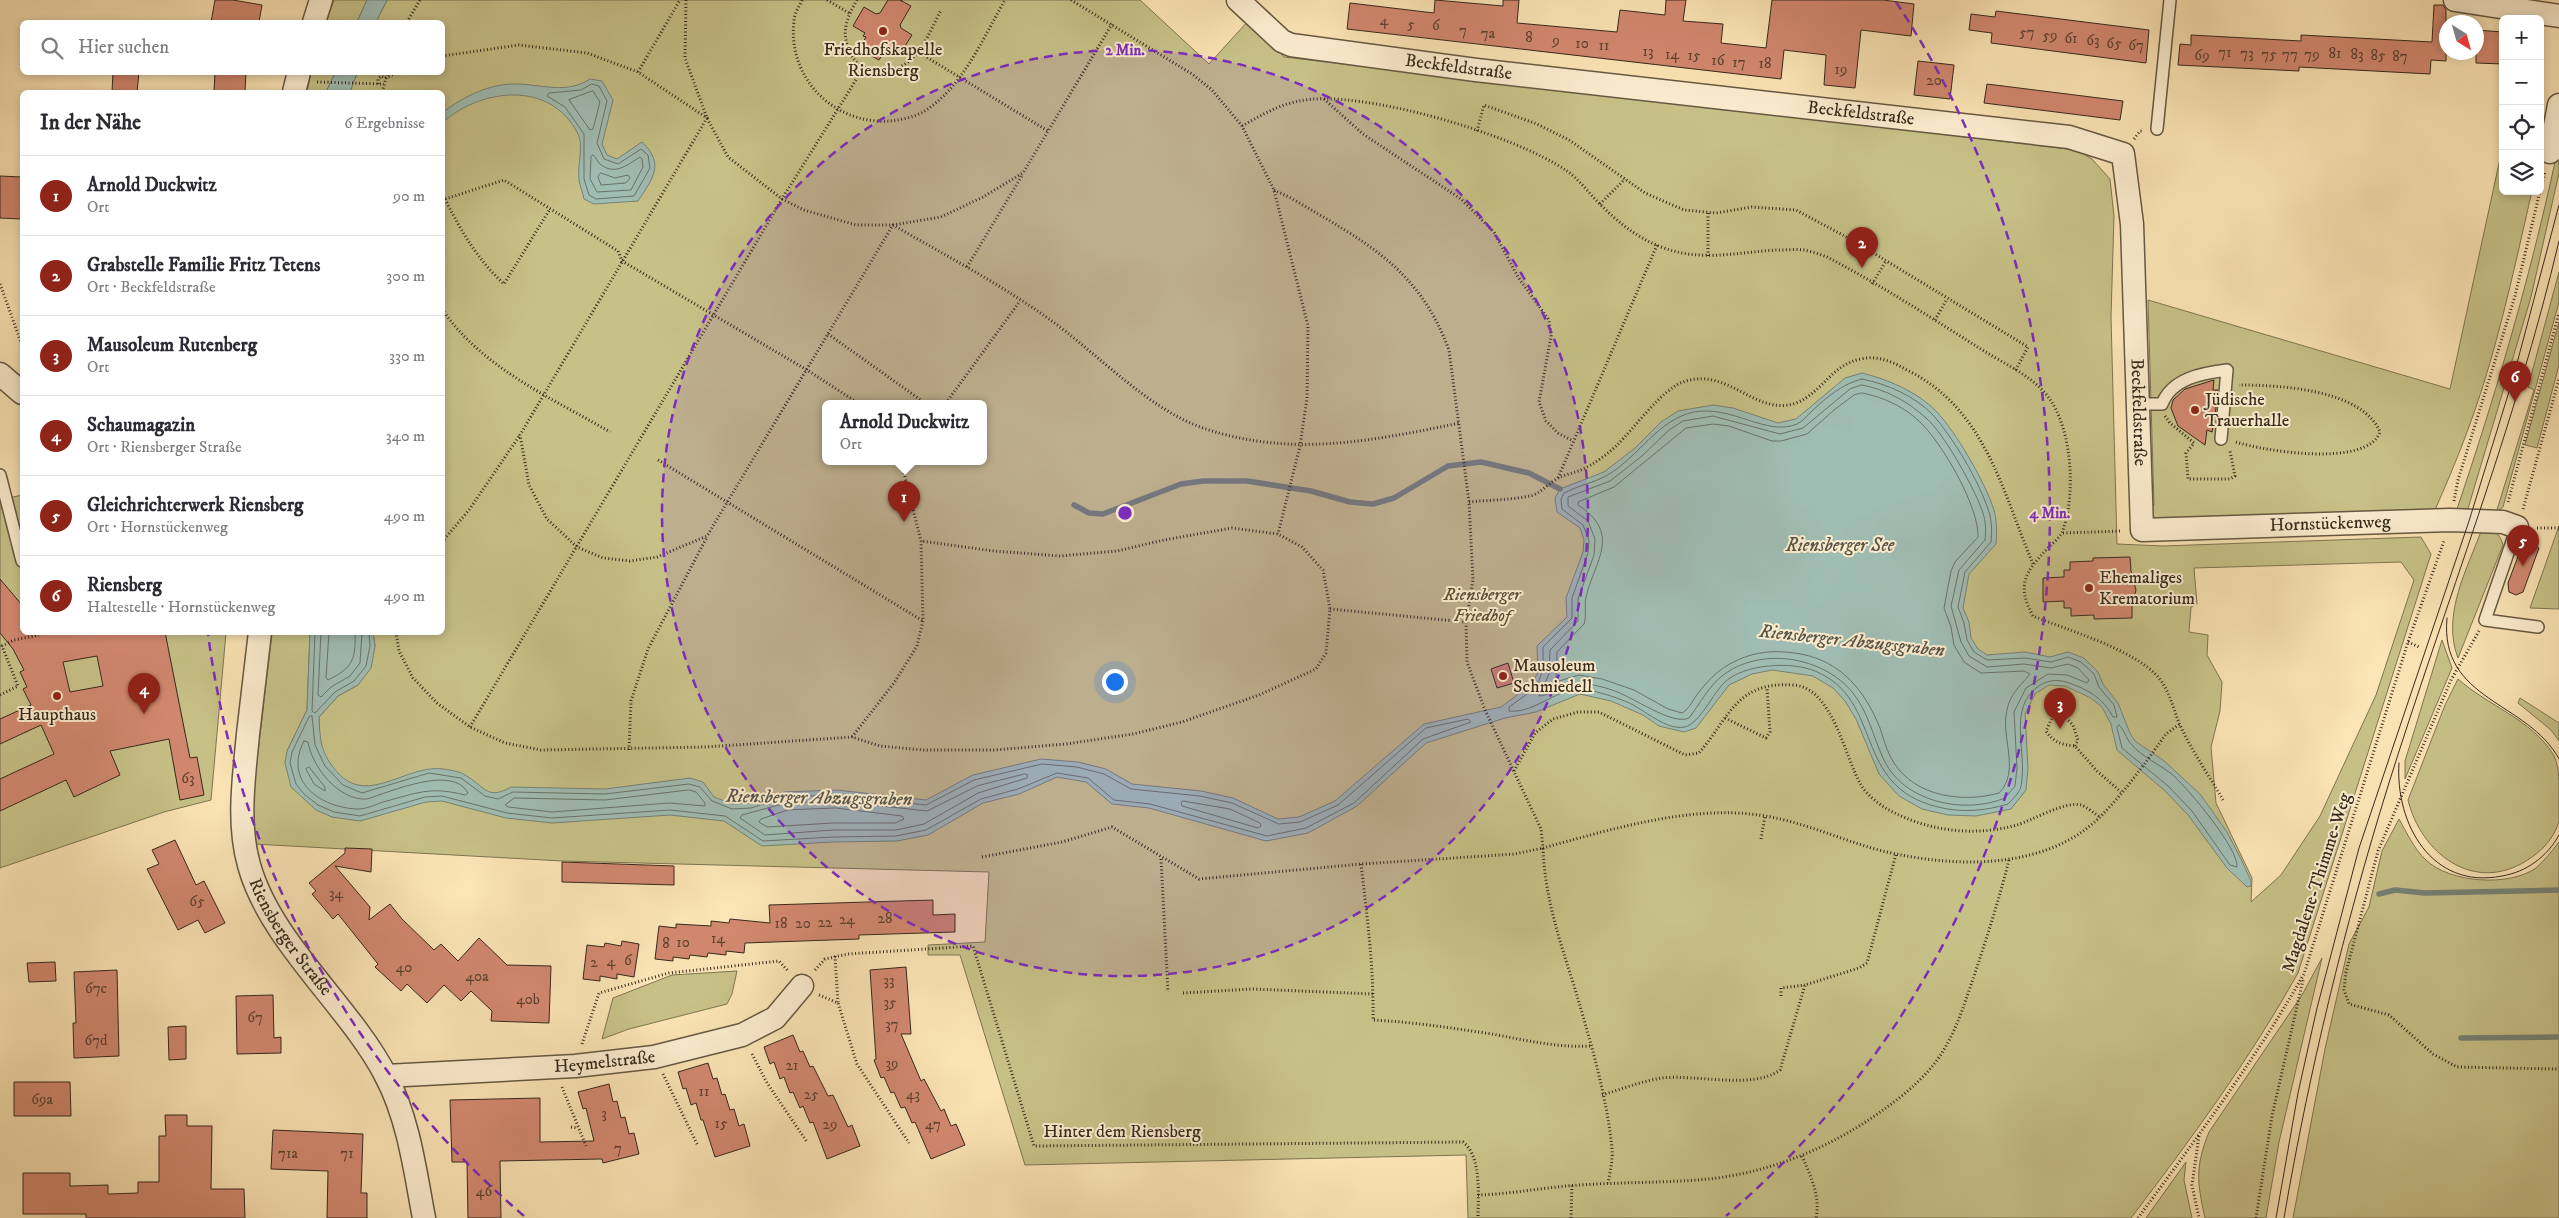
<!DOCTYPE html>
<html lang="de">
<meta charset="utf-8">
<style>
:root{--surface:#fff;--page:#f7f7f7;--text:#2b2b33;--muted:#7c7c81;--line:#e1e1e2;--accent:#8f2418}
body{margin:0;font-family:"IM FELL DW Pica",serif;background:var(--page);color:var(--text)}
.controls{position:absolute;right:15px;top:15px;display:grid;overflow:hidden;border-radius:8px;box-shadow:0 2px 8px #0003}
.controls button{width:45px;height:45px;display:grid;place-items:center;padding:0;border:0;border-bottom:1px solid var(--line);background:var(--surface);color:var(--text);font:25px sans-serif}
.compass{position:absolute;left:2439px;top:15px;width:45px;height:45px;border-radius:50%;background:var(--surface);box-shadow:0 2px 8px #0003;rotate:143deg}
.you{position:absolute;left:1114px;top:681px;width:18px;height:18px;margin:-12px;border:4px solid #fff;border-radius:50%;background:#1a73e8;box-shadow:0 0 0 8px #1a73e833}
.badge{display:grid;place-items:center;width:32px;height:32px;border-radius:50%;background:var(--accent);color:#fff;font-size:16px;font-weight:700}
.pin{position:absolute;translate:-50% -41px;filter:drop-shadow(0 1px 2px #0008)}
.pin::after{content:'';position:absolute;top:26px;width:18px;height:15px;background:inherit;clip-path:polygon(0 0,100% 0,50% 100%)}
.popup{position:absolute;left:822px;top:400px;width:165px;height:65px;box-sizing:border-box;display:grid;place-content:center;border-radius:8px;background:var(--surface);filter:drop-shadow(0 1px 4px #0005);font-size:16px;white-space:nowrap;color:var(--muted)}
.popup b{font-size:19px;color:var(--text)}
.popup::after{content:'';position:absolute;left:50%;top:100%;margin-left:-10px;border:10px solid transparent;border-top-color:var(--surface)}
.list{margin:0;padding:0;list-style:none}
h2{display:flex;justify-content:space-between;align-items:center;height:65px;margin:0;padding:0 20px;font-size:21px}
h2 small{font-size:16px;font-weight:400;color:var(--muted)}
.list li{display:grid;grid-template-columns:32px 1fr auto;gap:15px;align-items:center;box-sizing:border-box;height:80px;padding:0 20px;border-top:1px solid var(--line)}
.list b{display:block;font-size:19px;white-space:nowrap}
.list p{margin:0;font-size:16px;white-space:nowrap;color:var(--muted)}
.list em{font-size:16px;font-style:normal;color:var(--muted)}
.icon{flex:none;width:28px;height:28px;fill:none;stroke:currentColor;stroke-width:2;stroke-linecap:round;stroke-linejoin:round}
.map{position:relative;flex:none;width:2559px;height:1218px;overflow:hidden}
.search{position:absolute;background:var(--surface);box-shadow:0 2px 8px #0003;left:20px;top:20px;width:425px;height:55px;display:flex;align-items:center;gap:12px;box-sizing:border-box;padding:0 18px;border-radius:8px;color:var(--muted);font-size:19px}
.panel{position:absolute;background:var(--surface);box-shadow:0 2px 8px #0003;left:20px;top:90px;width:425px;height:545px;border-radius:8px}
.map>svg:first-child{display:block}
.green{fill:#c7c188;stroke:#7e7552;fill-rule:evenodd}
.water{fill:#a0bdb4;stroke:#758277}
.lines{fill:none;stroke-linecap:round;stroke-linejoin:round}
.shore{stroke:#6a7368;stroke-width:1}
.stream{stroke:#758277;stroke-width:5.5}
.building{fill:#d2886f;stroke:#35291b;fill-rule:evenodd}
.service-casing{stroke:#665842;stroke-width:14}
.minor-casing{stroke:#665842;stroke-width:25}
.path{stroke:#35291b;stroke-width:3;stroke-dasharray:1 2.5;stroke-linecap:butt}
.service{stroke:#fcedcf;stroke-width:11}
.minor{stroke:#fcedcf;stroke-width:22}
.tram{stroke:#35291b;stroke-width:1}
.ring{fill:none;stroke:#7b2cbf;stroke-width:2.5;stroke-dasharray:9 6}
.poi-dot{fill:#8f2418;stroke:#fcedcf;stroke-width:2}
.labels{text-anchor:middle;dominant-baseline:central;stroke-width:4;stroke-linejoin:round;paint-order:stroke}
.number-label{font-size:15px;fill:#5c4130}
.poi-label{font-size:18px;fill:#35291b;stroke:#fcedcf;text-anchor:start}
.street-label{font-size:18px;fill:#35291b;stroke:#fcedcf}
.park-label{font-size:18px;font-style:italic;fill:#5a4f36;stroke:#fcedcf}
.water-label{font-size:19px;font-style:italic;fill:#555549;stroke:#fcedcf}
.centre{fill:#7b2cbf;stroke:#fcedcf;stroke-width:2.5}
.ring-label{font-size:15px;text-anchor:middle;font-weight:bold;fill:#7b2cbf;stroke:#fcedcf;stroke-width:4;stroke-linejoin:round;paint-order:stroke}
</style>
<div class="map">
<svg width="2559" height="1218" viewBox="0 0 2559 1218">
<rect width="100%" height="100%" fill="#fbe4b5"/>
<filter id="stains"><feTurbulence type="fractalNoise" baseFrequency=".004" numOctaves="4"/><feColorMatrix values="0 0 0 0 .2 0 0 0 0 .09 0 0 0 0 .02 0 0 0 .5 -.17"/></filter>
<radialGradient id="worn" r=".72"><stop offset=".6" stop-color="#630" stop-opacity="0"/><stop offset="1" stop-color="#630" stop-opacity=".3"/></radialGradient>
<g class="green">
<polygon points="334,0 367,0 357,22 326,22"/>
<path d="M387,0H1140L1209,64L1249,20L1284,57L2077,150L2092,159L2110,179L2114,216L2111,317L2117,544L2163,546L2421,537L2431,554L2298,973C2250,1059 2191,1139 2131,1218H1468L1466,1155L1025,1165L960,955H928V945L985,942L989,872L562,861L254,844L250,820L272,633H310L307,710L287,751L320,744L319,717L338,696L358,685L375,646L373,633L442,632V92H350L357,73L442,72V22H376ZM825,403H983V461H825ZM2401,562L2414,580L2376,695L2320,816L2281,875L2251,902L2252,878L2216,803L2211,747L2220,711L2222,682L2207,655L2208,635L2189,632L2191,607L2197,604L2194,568Z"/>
<polygon points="311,73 335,73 326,92 307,92"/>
<path d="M2559,143V173L2531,297L2467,512H2456C2497,391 2533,268 2559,143Z"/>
<path d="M2503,145V191H2532C2513,274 2495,360 2464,440C2455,464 2445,487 2435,510L2159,523L2146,516L2145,508L2154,505L2148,300L2450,389Z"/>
<polygon points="2559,272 2559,302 2503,507 2496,513 2534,390 2528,387"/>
<polygon points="2559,322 2559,365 2537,448 2525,445"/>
<polygon points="22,495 22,632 226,633 211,800 164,812 0,868 0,500"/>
<path d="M2483,526C2494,530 2500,533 2503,545L2458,658C2441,614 2468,568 2483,526Z"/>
<polygon points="2559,526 2559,609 2530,608"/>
<polygon points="2442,640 2452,668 2405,779 2405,761"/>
<path d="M2458,679C2487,705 2532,720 2553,754C2559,765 2559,778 2559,791C2559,800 2559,812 2559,821C2555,836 2544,849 2532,857C2480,895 2425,859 2409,804L2408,800L2445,705Z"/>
<polygon points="2520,698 2559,723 2559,741 2551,730 2518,703"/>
<path d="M2399,819C2407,833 2414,849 2426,860C2450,883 2509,887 2536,868C2544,861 2552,851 2559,842V1218H2293L2325,1049L2349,944L2369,907L2382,851Z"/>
<path d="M2322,958L2279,1142L2266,1218H2205C2197,1182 2195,1167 2209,1132L2302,995Z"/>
<polygon points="737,971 732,994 727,1004 629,1029 602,1039 613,998 672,975"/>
<polygon points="2186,1162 2184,1180 2192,1218 2146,1218"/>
</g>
<g class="water">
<polygon points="367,0 387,0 376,22 357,22"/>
<polygon points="335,73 357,73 350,92 326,92"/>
<path d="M590,79L602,81L613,100L602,144L607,155L617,159L642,142C665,164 653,178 638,201L594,204L584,199C583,193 580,186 579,180C577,166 584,146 578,134C551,80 482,88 443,122V112C465,96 490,83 518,84C544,85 567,94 590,79Z"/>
<path d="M1862,373C1889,380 1916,391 1936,411C1956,432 1985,482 1994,510C1997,521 1997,533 1996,544L1969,574L1963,608L1969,622L1971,638L1978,649L1987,655L2025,652L2050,657L2068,652L2084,658L2098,672L2103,684L2118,703L2130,733L2135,741L2163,760L2200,794L2227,832L2241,859L2251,881V886L2247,887L2227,868L2188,815L2164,790L2117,750L2111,724L2102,707L2091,698L2065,686L2049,685L2035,694L2025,714L2028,768L2026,790L2011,809L1976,816L1948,815L1922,809L1899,796L1879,774L1856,719L1845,701L1833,688L1813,676L1772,670L1752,674L1729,685L1696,728L1684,732L1659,726L1643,715L1611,701L1580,694L1536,712L1505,718L1426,743L1357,806L1308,833L1266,841L1149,808L1112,804L1086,782L1057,777L1019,794L983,803L928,835L897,841L833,842L762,846L724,821L670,815L552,823L506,818L442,801L426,802L360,821L332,817L316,810L291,787L285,763L287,751L307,710L310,633H373L375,646L371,668L358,685L338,696L319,717C320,742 321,754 338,773C368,806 407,764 443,769C449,770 459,771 465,775C485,786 486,801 511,787L605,789L690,778L703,782L714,797L732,804L750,803L784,792L837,790L926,800L973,775L1041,759L1078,762L1106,769L1132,784L1201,791L1233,798L1278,819L1299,817L1335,801L1424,724L1501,707L1532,684L1538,672L1537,646L1567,617L1566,598L1583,552L1584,540L1580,528L1557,512L1555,498L1560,489L1604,472L1635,448L1661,422L1678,411L1713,405L1733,408L1778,423L1796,419L1845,378Z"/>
</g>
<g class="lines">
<g class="shore">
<polygon points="592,84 599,86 607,101 597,143 604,159 618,164 641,149 648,155 650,168 634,196 596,199 589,195 584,179 584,134 565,107 547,96 549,93 581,90"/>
<polygon points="593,91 600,102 593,129 590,130 569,100"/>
<path d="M593,155C596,157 597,161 600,164C615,176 627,165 640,157L642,159L643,167L631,190L597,192L590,179L591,157Z"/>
<polygon points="601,173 615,178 628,175 630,178 626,183 601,185 598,177"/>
<path d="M1862,379C1887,384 1915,396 1933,415C1954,439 1979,481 1989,512C1992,522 1992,532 1991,542L1965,572L1958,607L1964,623L1967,640L1974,652L1987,660L2025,658L2051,662L2068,657L2081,662L2094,674L2099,687L2114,705L2117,717H2113C2103,698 2089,690 2069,683C2059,679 2049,680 2040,685C2006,707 2028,752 2021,786C2020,792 2013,799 2008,804C1985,811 1961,813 1938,807C1851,786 1885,700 1815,671C1791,661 1744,664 1725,682C1713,693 1700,723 1685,727C1666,731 1644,709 1627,702C1613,696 1599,692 1584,689C1561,685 1535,714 1509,711V707C1538,686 1544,685 1543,647L1572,618V598L1588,553L1589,540L1583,525L1562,509L1561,499L1564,493C1577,486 1593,483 1606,476C1638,458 1658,419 1694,412C1733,405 1767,437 1797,424C1803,421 1808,415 1812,411C1827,397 1842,384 1862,379Z"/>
<path d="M1862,385C1887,390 1907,401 1926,418C1944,433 1976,491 1983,513C1986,522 1986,531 1985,540L1959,570L1951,606L1961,642L1969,656L1987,667L2024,664L2051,668L2068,664L2078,668L2089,680L2087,683L2067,675L2048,674L2026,688L2014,712L2017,768L2015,786L2005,798C1964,815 1902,802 1883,758C1873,736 1868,712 1853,693C1823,656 1760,646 1722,676C1709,686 1699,705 1689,718C1672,726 1632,696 1612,690C1594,684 1579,681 1560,688C1553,691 1546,696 1539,696L1549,674L1550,650L1578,621V599L1594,555L1595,539L1588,521L1568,506V497L1610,481L1642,456L1669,430L1683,421L1713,416L1780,434L1803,428L1850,389Z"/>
<path d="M1862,393C1884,397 1907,408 1923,425C1944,447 1979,507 1978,537L1955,562L1951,571L1944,608L1951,627L1954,645L1964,662L1981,673L2024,671L2030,674C2021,685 2010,694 2007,710C2000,736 2021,771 1999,793C1963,803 1916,797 1894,763C1887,752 1884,740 1880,728C1865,691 1842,662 1801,654C1783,651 1764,650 1745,657C1723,665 1710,677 1696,696C1692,702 1688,710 1682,713L1668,709L1634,690L1602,679L1579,675L1559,681L1556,679L1557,652L1584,624C1587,615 1584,606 1586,597C1595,560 1622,534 1578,505V502L1614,487L1686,428L1713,424L1729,426L1772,441H1781L1807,434L1834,410L1854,395Z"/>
<polyline points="315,632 312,711 315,713 335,692 354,681 366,666 370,646 369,632"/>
<polyline points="321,632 318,695 321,697 331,687 350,676 360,663 362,632"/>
<path d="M329,632L326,678L328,680C353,668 356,659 355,632"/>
<polygon points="312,716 315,745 325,766 343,785 362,793 429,773 461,778 485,796 498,799 513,792 605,794 689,784 700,787 712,801 732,809 751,808 785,797 837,795 926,805 974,780 1042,764 1077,767 1104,774 1131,789 1200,796 1232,803 1279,824 1300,822 1338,805 1426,728 1468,719 1471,722 1423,739 1354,803 1306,828 1267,836 1150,804 1114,800 1088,778 1057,773 1018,789 981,799 926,830 896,836 833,837 763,841 725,816 670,810 552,818 507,813 442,796 425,797 360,816 334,812 318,805 304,794 296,784 290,763 292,752 309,717"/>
<path d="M2119,725C2124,729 2126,738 2131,744C2142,757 2161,765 2174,776C2189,790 2239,849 2237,867L2230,865L2192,811L2168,786L2122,748L2117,728Z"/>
<path d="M304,741L308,742C312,767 339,801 367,799C390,792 453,764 468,793L465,795C430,786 417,793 383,802C375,805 366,809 358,809C320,808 283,781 304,741Z"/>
<polygon points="309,767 325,787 325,791 314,784 306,769"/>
<polygon points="1025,774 1028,775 1027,778 978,793 924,824 896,830 833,830 765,835 740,818 742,815 786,803 836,801 927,811 977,786"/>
<polygon points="689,790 696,792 705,803 705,806 669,803 552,812 508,807 505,805 514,798 605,800"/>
<polygon points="1183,801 1230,809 1260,823 1261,826 1258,828 1182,806 1181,803"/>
<polygon points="836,808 902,816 904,819 895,823 833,823 767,827 759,822 761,819 788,810"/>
</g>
<g class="stream">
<polyline points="1074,505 1089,513 1103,514 1181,484 1203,481 1247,481 1311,491 1350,502 1373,504 1394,498 1448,466 1481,462 1529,473 1560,489"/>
<polyline points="2379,894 2395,890 2425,893 2559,890"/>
<polyline points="2461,1038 2559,1037"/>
</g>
</g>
<g class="building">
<polygon points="215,0 233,0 262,5 259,22 211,22"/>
<polygon points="888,0 900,0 911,6 900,25 901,28 912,35 900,54 889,48 886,49 879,60 859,49 866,37 863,36 865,33 853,26 864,7 876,14 880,13"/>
<polygon points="1435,0 1503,6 1503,0 1519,0 1517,23 1617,32 1620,10 1665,15 1666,0 1686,0 1683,21 1723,24 1721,43 1766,48 1772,0 1883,0 1914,4 1911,36 1861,30 1855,88 1824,85 1826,55 1784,50 1781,79 1347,29 1350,3 1434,13"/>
<polygon points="2434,5 2443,5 2446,10 2446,61 2431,60 2430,74 2299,67 2299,71 2178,65 2180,44 2191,45 2191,35 2301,41 2301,35 2432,42"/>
<polygon points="1996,11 2149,30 2146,63 1991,43 1992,33 1969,30 1971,14 1995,17"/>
<polygon points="2476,30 2503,32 2503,64 2476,63"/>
<polygon points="1918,61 1954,65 1950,99 1914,95"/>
<polygon points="113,72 139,72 137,92 112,92"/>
<polygon points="215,72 246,72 245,92 214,92"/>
<polygon points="1987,84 2123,101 2120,120 1984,103"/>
<polygon points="0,176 22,177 22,219 0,218"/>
<polygon points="2214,380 2213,390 2218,390 2215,416 2212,432 2207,430 2205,445 2178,426 2171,408 2173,400 2185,389"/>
<polygon points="2523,543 2539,548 2523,592 2516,595 2509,592 2508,583"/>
<polygon points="2130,557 2131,571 2136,590 2132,605 2132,618 2094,619 2094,615 2071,616 2071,608 2064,608 2064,601 2043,602 2043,578 2064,577 2064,570 2070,570 2070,562 2093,561 2093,558"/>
<path d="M0,579L22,605V632H165L190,758L197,757L204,795L180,800L169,739L110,751L120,775L74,797L66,780L0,811V779L54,754L41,725L0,744V719L31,705L23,689L27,687L20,672L24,670L13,649L0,633ZM97,656L103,686L70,692L63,662Z"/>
<polygon points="1508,663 1514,683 1497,688 1491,669"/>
<polygon points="175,840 196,885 204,881 225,923 205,933 198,920 178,930 147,869 159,864 152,850"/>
<polygon points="345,848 372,849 371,872 335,866 370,907 369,920 390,904 402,919 434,950 441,944 458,961 479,938 507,965 551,966 549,1023 491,1021 492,1011 471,991 461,1001 444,985 427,1003 407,984 401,991 375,967 378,964 338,914 333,919 312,894 316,891 309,883 345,853"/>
<polygon points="562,862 674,866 674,885 562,882"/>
<polygon points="933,900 933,915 955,914 955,932 859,935 859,939 745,943 744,953 726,951 726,955 708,953 707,957 690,955 689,959 673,957 673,961 655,959 659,926 676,928 676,924 711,926 711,921 729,923 730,919 770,923 769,905"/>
<polygon points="622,941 639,944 634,977 617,974 617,979 600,976 600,981 583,979 587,945 604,947 605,943 621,946"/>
<polygon points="55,962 56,981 29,982 27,963"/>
<polygon points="906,967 911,1034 901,1034 921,1081 924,1079 941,1111 944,1109 951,1126 956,1124 965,1145 931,1159 915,1122 912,1123 905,1107 901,1108 894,1092 891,1093 884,1077 881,1078 874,1060 876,1059 870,970"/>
<polygon points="117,970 119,1056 74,1058 73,1023 76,1023 74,972"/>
<polygon points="273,995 274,1038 281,1037 281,1053 237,1054 236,996"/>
<polygon points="186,1026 186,1059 169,1060 168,1027"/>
<polygon points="793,1035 800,1052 803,1051 810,1067 813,1066 828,1096 833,1095 848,1127 852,1125 860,1146 827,1159 813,1122 810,1123 803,1106 800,1108 793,1092 790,1093 784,1077 780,1079 774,1062 770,1064 764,1047"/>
<polygon points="708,1063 713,1079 717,1078 722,1095 725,1094 730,1110 734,1109 739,1126 744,1124 750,1146 715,1157 703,1120 701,1120 696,1103 691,1105 686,1088 683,1089 678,1072"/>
<polygon points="14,1082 70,1082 71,1116 14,1116"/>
<polygon points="609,1084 613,1102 617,1101 621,1118 625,1117 629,1134 634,1133 639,1154 603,1163 602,1159 500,1161 501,1218 468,1218 467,1162 452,1162 450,1100 540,1098 540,1142 594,1141 586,1108 583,1109 578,1092"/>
<polygon points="165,1115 187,1115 187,1126 212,1126 211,1189 244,1189 245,1218 86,1218 86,1214 23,1214 23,1173 70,1173 70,1186 108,1185 108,1194 138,1193 138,1182 159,1182 159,1136 166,1136"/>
<polygon points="273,1130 363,1134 361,1193 367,1193 367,1218 327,1218 328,1171 271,1169"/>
</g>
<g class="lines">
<defs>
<g id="service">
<polyline points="2157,129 2170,0"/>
<path d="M2138,404H2162C2172,378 2203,373 2227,370L2221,439"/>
<polyline points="0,475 22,561"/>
<polyline points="2517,527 2485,620 2538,627"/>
</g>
<g id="minor">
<path id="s1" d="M1238,0L1282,41L1291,45L1476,70L2069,137L2123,154L2132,224L2142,530L2450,520L2503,522L2517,527"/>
<polyline points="2455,0 2559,16"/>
<polyline points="314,22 321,0"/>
<polyline points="294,92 299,72"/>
<polyline points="2550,152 2559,105"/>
<polyline points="0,374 22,393"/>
<path id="s2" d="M260,632C256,666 252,700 248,734C244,777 237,823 249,865C270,942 350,1006 386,1076C409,1120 415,1171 424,1218"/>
<path id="s3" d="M386,1076L575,1066L654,1057L742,1035L775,1018L802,986"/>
</g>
</defs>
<use href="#service" class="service-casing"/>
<use href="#minor" class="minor-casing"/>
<g class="path">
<polyline points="686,0 685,58 707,118 728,157 782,199 804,210 856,225 893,225 941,217 983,197 1023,173 1112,24"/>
<path d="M802,0C799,7 794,14 794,21C787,78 834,125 890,121C901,120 914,117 923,112C962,89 983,38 1005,0"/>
<polyline points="827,0 849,13"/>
<path d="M857,0C850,12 843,26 846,40C851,72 884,80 908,62C923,51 932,27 941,10"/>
<polyline points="1071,0 1192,74 1212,90 1242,126 1274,190 1308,326 1307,398 1300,446 1278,534"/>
<polyline points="901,1 902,0"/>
<polyline points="407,22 420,0"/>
<polyline points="918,52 1048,131"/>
<path d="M442,56L519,45L587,53L638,72L707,118L520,435L529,485L547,519L577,547L603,558L630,561L657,557L707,536L893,225C945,255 1000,284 1049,319C1097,353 1148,409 1203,428C1291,458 1371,441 1460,423"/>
<polyline points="638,72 680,0"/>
<polyline points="317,82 384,84"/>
<polyline points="378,84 378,79 381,76 385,78 399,72"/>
<polyline points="382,92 388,72"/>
<polyline points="1324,99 1363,134 1461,199 1494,232 1518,277 1549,320 1551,336 1539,402 1546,421 1558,433 1573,441"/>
<path d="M1242,126C1260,116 1278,105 1299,101C1360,88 1515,135 1567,171C1577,178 1586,189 1595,199C1615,220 1636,238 1664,248C1702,262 1738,252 1777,250C1786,250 1796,249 1805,250C1812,252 1820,254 1827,257C1881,285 1933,319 1984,351C2005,364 2034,377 2049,398C2072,430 2076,493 2063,530C2061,537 2054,542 2049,547C2025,572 2016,585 2033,616C2067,630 2136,650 2159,678C2170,692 2173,708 2179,723C2191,750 2209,775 2223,800"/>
<polyline points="1477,131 1484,105 1537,124 1569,140 1645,193 1684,210 1716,213 1752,207 1796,210 1852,240 2028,347 2015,371"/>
<polyline points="2134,139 2140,131 2144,131"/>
<path d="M1274,190L1291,198C1363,241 1418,266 1449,350L1469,502L1473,580L1466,622L1467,662L1485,710L1541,829L1543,848C1609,830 1689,805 1758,815C1806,821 1850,845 1896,854C1964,868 2048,868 2100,817C2125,792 2146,762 2166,734L2180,724"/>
<polyline points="2540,191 2545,172"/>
<path d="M445,199C461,231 477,259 504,284L550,209"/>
<polyline points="442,200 504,180 618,251 622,261 807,370 858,403"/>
<polyline points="1600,204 1625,179"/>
<polyline points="1708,213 1708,257"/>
<polyline points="967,267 1023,174"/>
<polyline points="0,284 22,345"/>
<polyline points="1872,284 1886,261"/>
<path d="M442,309C482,368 550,397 610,432"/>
<polyline points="1935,320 1947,299"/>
<polyline points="828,334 925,403"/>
<polyline points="946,403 1020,301"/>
<polyline points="2165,416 2170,423 2194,443 2186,453 2188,479 2230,479 2235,476 2230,451"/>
<path d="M2236,442C2264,451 2367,468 2380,432C2362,389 2279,385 2239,385"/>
<polyline points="658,460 923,621"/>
<polyline points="1558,478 1657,245"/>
<polyline points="2454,501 2458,480 2515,296 2540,191"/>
<path d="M1469,502C1489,500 1510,500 1530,496C1540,494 1549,483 1558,478C1566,474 1575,473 1583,469C1594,464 1608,454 1617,445C1635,428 1663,387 1686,381C1730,368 1756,417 1796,403C1822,393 1832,364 1861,359C1878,355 1893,362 1907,370C1986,409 2002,491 2033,564"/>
<polyline points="2508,502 2559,313"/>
<polyline points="2523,509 2559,379"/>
<polyline points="2537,528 2559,528"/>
<polyline points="2063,533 2122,531"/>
<polyline points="442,542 469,510 520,435"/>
<polyline points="1330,609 1466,622"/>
<polyline points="2479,631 2451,680 2378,851 2346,972 2344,990 2349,1004 2389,1015 2433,1054 2457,1067 2559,1069"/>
<polyline points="396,632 399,651 413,678 437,703 470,727 505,743 541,750 706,747 852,737 880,746 923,750 994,750 1066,744 1133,734 1182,722 1259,695 1316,669 1326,653 1330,609 1323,570 1302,547 1278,534 1232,528 1164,540 1117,551 1060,556 994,551 921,541"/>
<polyline points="2408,642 2419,647"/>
<polyline points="0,695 18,686 2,646 14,640 39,635"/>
<polyline points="1725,718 1766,738 1770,732 1767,688"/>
<polyline points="470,727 782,199 864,67"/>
<polyline points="852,737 894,683 917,646 923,621 921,541 901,461"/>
<path d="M2075,746L2078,740L2073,725L2065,717L2053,716L2046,731C2053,742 2062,745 2075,746L2097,771L2121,792"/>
<polyline points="629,750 631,701 648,649 707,537"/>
<path d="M1514,771L1535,733L1553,719L1578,712H1599L1685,755L1699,753C1730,717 1736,681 1794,685C1833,688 1845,758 1861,785C1869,798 1885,809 1899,815C1935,832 1978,836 2017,825C2033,820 2065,801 2081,805C2087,807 2095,814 2100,817"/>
<polyline points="1761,839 1765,816"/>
<path d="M982,857L1062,842L1112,827L1199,879L1361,864L1515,854L1543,848C1545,899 1560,941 1575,989C1590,1040 1607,1096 1612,1149C1613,1160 1610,1172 1608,1183"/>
<polyline points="1161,859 1168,992"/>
<path d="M1361,864C1367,916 1374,968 1373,1020C1413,1022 1452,1028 1492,1034C1525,1040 1557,1048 1591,1046"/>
<polyline points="835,956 838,1003"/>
<path d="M815,970L825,959L848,954L973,946L1034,1146L1463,1142C1482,1157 1478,1196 1478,1218"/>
<polyline points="1183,993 1252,989 1373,994"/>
<polyline points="819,995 838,1003 857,1064 909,1143"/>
<polyline points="1781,996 1781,988 1805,985"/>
<polyline points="582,1044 599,993 669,973 779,961 789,972"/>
<polyline points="752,1054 767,1083 807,1142"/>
<polyline points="663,1074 698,1146"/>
<polyline points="562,1087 586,1146"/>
<path d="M1602,1095C1622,1089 1642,1081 1662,1078C1695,1074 1753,1090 1780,1070L1805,985L1859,968L1867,963L1896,854"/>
<polyline points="571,1127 577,1128"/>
<polyline points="2199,1136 2192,1185 2199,1218"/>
<path d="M1802,1156C1810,1175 1821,1197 1816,1218"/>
<path d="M1478,1195C1512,1194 1546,1187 1580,1185C1623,1182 1666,1183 1709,1179C1772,1172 1832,1147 1883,1110C1907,1093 1932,1072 1946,1046C1958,1025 1965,1002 1973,979C1986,940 1999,900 2009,860"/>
<polyline points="1571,1218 1572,1185"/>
<path d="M2138,1218C2196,1139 2255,1060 2304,974L2408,642L2444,541"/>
<polyline points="2256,1218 2272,1116 2303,980"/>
</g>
<use href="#service" class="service"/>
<use href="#minor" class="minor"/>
<g class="tram">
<path d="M2447,618C2439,701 2528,701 2559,759"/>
<path d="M2399,763C2395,824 2432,890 2502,876C2526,872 2547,857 2559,835"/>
<polyline points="2276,1218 2298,1093 2317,1008 2359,848 2469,521 2512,382 2559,205"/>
<path d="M2284,1218C2309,1072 2344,928 2388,786C2445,604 2515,427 2559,241"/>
</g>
</g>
<circle cx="1125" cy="513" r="463" fill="#7b2cbf" fill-opacity=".12"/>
<g class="ring">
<circle cx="1125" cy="513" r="463"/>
<path d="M524 1216A925 925 0 0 1 208 634M1896 2A925 925 0 0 1 1726 1216"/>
</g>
<g class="poi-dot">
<circle cx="883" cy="31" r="5"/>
<circle cx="2195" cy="410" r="5"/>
<circle cx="2089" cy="588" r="5"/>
<circle cx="1503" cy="676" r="5"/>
<circle cx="57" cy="696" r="5"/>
</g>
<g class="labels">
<g class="number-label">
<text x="1384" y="20">4</text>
<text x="1411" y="24">5</text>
<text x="1436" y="25">6</text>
<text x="1463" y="30">7</text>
<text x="2027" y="32">57</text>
<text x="1488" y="33">7a</text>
<text x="2050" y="35">59</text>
<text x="1529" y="37">8</text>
<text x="2071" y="38">61</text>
<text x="1556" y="40">9</text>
<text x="2093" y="40">63</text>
<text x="1582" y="43">10</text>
<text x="2114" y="43">65</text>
<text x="1604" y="45">11</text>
<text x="2136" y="45">67</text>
<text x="1648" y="51">13</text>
<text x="2225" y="52">71</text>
<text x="2247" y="53">73</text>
<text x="2335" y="53">81</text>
<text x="1672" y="54">14</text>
<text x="2269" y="54">75</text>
<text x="2290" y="54">77</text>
<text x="2312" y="54">79</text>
<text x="2357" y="54">83</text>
<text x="1694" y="55">15</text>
<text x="2202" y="55">69</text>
<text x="2378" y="55">85</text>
<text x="2400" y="56">87</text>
<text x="1718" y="60">16</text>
<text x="1739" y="62">17</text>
<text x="1765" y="63">18</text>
<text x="1841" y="69">19</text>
<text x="1934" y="80">20</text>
<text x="188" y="778">63</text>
<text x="336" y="893">34</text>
<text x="197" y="901">65</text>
<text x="885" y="918">28</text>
<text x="847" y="919">24</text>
<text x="825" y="922">22</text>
<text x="781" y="923">18</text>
<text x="803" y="923">20</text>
<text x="718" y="938">14</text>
<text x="683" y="942">10</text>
<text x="666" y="943">8</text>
<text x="628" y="960">6</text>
<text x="611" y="961">4</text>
<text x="594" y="962">2</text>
<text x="404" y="967">40</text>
<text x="477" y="976">40a</text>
<text x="889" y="980">33</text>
<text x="96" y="988">67c</text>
<text x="528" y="999">40b</text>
<text x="890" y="1002">35</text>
<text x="255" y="1017">67</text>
<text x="892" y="1024">37</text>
<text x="96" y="1040">67d</text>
<text x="892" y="1063">39</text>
<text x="792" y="1065">21</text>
<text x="704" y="1091">11</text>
<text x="811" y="1094">25</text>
<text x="913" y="1094">43</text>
<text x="42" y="1099">69a</text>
<text x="604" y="1113">3</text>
<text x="721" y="1123">15</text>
<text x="830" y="1124">29</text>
<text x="933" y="1124">47</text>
<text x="618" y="1148">7</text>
<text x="288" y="1153">71a</text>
<text x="347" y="1153">71</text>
<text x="484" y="1191">46</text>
</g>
<g class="poi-label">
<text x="883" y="50" text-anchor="middle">Friedhofskapelle<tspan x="883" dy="21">Riensberg</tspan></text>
<text x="2205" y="400">Jüdische<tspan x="2205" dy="21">Trauerhalle</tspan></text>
<text x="2099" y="578">Ehemaliges<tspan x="2099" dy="21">Krematorium</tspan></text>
<text x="1513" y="666">Mausoleum<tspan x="1513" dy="21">Schmiedell</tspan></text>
<text x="57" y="715" text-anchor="middle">Haupthaus</text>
</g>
<g class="street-label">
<text stroke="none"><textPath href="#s1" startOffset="239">Beckfeldstraße</textPath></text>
<text stroke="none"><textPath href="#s1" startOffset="644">Beckfeldstraße</textPath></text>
<text stroke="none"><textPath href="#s1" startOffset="1169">Beckfeldstraße</textPath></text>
<text stroke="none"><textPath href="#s1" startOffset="1475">Hornstückenweg</textPath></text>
<text transform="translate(2317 883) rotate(-72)">Magdalene-Thimme-Weg</text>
<text stroke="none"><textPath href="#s2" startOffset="318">Riensberger Straße</textPath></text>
<text stroke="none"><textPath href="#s3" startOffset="219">Heymelstraße</textPath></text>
<text x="1122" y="1132">Hinter dem Riensberg</text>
</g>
<g class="park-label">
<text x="1482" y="595">Riensberger<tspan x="1482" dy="21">Friedhof</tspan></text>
</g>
<g class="water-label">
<text x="1840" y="545">Riensberger See</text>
<text transform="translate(1852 641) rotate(6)">Riensberger Abzugsgraben</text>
<text transform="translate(819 798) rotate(1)">Riensberger Abzugsgraben</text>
</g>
</g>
<circle cx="1125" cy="513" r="8" class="centre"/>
<g class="ring-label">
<text x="1125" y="55">2 Min.</text>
<text x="2050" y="518">4 Min.</text>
</g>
<rect width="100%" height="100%" filter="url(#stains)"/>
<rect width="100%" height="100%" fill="url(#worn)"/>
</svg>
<div class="controls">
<button>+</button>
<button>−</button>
<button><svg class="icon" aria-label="locate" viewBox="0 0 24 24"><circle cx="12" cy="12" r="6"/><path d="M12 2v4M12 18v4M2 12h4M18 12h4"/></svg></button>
<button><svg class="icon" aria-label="layers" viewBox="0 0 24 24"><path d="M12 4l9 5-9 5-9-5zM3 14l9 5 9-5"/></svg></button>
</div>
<svg class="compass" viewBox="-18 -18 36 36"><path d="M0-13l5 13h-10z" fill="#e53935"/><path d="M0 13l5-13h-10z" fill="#7c7c81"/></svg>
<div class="you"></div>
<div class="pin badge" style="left:904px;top:522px">1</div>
<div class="popup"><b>Arnold Duckwitz</b>Ort</div>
<div class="pin badge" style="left:1862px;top:268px">2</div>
<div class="pin badge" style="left:2060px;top:729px">3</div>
<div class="pin badge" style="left:144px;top:714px">4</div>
<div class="pin badge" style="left:2523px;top:566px">5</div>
<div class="pin badge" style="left:2515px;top:402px">6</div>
<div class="search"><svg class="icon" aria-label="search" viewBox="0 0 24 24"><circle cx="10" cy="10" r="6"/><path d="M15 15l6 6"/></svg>Hier suchen</div>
<section class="panel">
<h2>In der Nähe<small>6 Ergebnisse</small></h2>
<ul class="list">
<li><span class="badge">1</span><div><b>Arnold Duckwitz</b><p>Ort</p></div><em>90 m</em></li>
<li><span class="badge">2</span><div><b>Grabstelle Familie Fritz Tetens</b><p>Ort · Beckfeldstraße</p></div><em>300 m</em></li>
<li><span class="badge">3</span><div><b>Mausoleum Rutenberg</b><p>Ort</p></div><em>330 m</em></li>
<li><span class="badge">4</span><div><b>Schaumagazin</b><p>Ort · Riensberger Straße</p></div><em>340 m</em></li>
<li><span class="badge">5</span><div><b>Gleichrichterwerk Riensberg</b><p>Ort · Hornstückenweg</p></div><em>490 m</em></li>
<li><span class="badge">6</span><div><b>Riensberg</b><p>Haltestelle · Hornstückenweg</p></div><em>490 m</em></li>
</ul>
</section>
</div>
